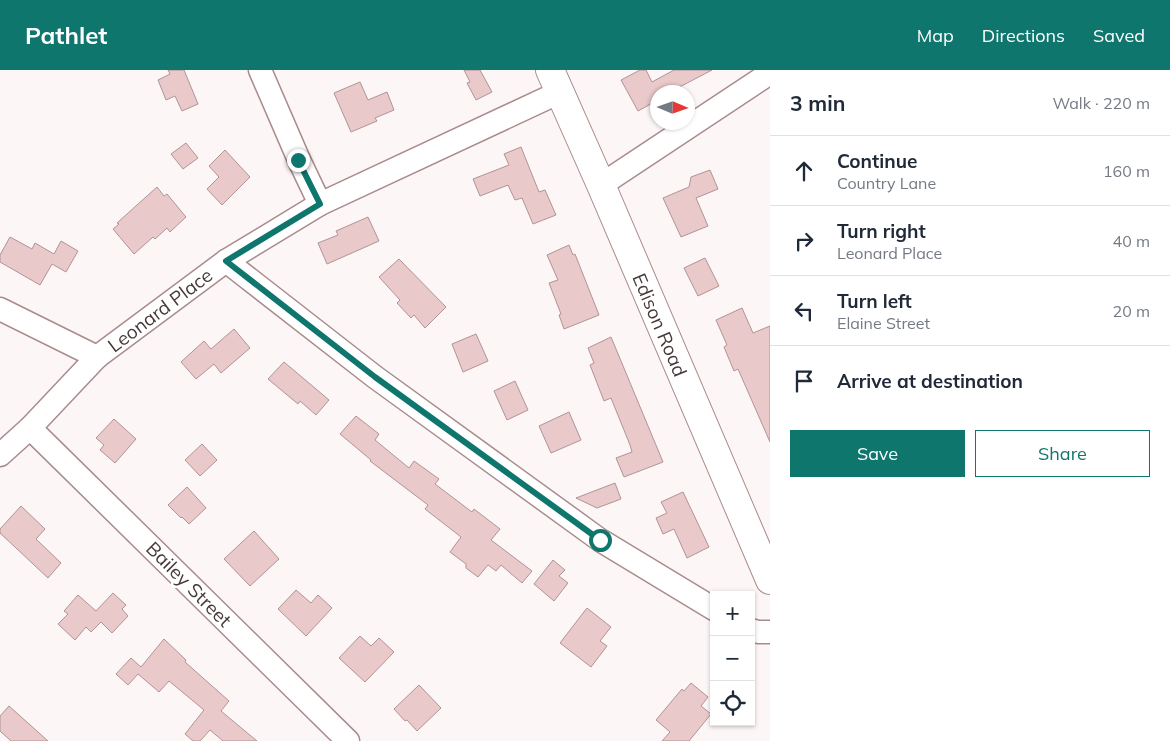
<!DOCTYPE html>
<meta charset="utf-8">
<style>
:root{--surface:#fff;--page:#f2f2f3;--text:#1f2937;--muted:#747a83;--line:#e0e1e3;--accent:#0f766e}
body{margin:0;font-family:Mulish,sans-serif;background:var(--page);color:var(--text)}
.controls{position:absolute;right:15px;bottom:15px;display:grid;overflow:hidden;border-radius:0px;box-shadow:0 1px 4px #0004}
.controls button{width:45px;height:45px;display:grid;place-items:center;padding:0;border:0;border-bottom:1px solid var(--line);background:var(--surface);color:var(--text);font:25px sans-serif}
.compass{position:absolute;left:650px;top:15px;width:45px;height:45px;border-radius:50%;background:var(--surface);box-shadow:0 1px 4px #0004;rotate:92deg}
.stop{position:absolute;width:15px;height:15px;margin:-11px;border:4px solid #0f766e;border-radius:50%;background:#fff}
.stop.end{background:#0f766e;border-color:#fff;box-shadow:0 1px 5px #0008}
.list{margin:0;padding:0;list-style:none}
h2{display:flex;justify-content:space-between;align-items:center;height:65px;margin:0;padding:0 20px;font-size:21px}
h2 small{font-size:16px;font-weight:400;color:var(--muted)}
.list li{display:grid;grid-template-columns:32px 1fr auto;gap:15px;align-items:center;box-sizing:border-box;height:70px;padding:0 20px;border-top:1px solid var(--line)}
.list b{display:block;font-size:19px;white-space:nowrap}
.list p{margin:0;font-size:16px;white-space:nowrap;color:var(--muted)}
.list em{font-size:16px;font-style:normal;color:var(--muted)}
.actions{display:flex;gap:10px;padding:15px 20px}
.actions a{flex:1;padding:11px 0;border:1px solid var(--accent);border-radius:0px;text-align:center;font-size:18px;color:var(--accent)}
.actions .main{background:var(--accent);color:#fff}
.icon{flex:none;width:28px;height:28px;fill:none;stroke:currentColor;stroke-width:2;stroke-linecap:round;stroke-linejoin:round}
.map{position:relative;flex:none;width:770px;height:671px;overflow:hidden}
header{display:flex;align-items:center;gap:30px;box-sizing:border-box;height:70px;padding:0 25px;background:var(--accent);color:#fff}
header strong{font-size:24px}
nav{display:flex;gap:28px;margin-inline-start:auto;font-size:18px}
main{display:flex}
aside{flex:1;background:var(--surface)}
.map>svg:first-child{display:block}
.building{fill:#e9c9ca;stroke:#b29395}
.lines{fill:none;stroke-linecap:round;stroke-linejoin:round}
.minor-casing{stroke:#aa8b8d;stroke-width:25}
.tertiary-casing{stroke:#aa8b8d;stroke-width:30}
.minor{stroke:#fff;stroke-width:22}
.tertiary{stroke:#fff;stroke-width:28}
.route{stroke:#0f766e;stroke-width:6}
.labels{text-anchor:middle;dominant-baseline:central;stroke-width:5;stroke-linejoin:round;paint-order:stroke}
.street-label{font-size:19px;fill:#463939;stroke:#fff}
</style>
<header>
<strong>Pathlet</strong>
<nav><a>Map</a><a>Directions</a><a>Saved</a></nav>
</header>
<main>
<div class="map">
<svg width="770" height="671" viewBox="0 0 770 671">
<rect width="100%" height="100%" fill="#fdf6f6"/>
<g class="building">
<polygon points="168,0 184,0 198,34 182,41 175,26 166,30 158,10 170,4"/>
<polygon points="464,0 480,0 492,22 476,30 467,13 470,12"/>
<polygon points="640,0 646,0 652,12 674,0 712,0 670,22 658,22 658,30 638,41 621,10"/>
<polygon points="360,12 368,30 387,22 394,40 375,48 377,51 351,62 334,23"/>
<polygon points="186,73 198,88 183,99 171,84"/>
<polygon points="521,77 539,122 545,120 556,145 533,154 522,128 515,130 508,115 480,126 473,109 509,95 504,84"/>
<polygon points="225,80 250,107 222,135 207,119 219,107 209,96"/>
<polygon points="710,100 718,119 696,128 708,156 681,167 663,128 689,117 691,107"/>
<polygon points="157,117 164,126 167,124 186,147 170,162 167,158 155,169 153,167 134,184 113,159 119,154 117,153"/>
<polygon points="368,147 379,171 327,194 318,173 338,165 336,161"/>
<polygon points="10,167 32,179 35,173 54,184 61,171 78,181 66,202 52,194 40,215 0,192 0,185"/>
<polygon points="569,175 573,185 575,184 599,245 564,259 559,245 561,244 549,213 558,210 547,185"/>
<polygon points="705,188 719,216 698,226 684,198"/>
<polygon points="399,189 446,237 425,258 414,245 411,248 397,233 400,230 379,207"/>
<polygon points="742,238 753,263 770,256 770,372 738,299 734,301 724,277 727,275 716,250"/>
<polygon points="234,259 250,278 221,303 214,294 196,309 181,292 204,271 211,279"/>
<polygon points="476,264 488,291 463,302 452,274"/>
<polygon points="611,267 663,392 624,407 616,388 632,382 630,375 611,328 604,331 590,295 594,293 588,278"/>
<polygon points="284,292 329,330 316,345 300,331 298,334 268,309"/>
<polygon points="515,311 528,340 507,350 494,321"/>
<polygon points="569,342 581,370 551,383 539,356"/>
<polygon points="356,346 379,364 375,370 409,398 414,391 439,409 435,414 472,442 474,439 500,459 491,470 532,501 522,513 501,495 496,501 488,495 478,507 466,498 466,494 450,482 461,467 425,439 428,435 370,391 371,390 340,364"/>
<polygon points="114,349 136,369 115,393 100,380 104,375 96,368"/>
<polygon points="202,374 217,390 200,406 185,390"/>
<polygon points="615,413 621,429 597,438 576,428"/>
<polygon points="187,417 206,438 189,454 182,447 181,448 168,435"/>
<polygon points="683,422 709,477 687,488 674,459 663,464 656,448 667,443 661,432"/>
<polygon points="21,436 45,459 36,469 61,493 48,508 0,463 0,459"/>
<polygon points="254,461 279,489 250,516 224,489"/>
<polygon points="553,490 565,500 559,506 568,513 554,531 534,514"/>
<polygon points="296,520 311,533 318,525 332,538 306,566 278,539"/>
<polygon points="113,523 126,535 122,539 128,546 112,563 101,552 91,562 86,557 75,570 58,554 68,544 64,541 78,525 96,541"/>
<polygon points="587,538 611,557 600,571 607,576 591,597 560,573"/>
<polygon points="360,566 371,576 379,568 394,582 365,612 339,588"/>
<polygon points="164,569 186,590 185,592 229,631 221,641 257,671 223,671 210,660 200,671 193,671 185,664 204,640 169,611 159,622 138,604 128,615 116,604 131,588 141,597"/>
<polygon points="691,613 708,627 701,636 711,644 689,671 662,671 670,662 656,650 682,619 684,621"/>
<polygon points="419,615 441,638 417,661 407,650 405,651 394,639"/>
<polygon points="9,636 48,671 11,671 0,661 0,646"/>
</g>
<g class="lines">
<defs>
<g id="minor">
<polyline points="260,0 299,90 320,134"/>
<polyline points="601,115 770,3"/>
<polyline points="226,191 375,307 600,470 714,539"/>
<polyline points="0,239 97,287"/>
<polyline points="30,358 348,671"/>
<polyline points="0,385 30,358 97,287 226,191 320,134 560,22"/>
<polyline points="751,560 758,562 770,562"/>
</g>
<polyline id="tertiary" points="550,0 601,115 770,510"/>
</defs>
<use href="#minor" class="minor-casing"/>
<use href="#tertiary" class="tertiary-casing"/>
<use href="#minor" class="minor"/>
<use href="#tertiary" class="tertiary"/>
</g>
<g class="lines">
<polyline class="route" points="298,90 320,134 226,191 375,307 600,470"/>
</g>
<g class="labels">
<g class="street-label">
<text transform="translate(160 240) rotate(-37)">Leonard Place</text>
<text transform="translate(660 255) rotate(67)">Edison Road</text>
<text transform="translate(189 514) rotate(45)">Bailey Street</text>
</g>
</g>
</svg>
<div class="controls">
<button>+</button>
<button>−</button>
<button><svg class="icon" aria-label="locate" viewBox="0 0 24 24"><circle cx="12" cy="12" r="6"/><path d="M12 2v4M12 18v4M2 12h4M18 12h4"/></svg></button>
</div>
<svg class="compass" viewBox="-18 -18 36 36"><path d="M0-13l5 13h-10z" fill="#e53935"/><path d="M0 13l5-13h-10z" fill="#747a83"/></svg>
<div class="stop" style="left:600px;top:470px"></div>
<div class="stop end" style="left:298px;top:90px"></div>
</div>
<aside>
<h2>3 min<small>Walk · 220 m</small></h2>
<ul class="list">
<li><svg class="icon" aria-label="ahead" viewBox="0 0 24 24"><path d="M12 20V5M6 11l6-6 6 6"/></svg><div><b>Continue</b><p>Country Lane</p></div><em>160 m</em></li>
<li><svg class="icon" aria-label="right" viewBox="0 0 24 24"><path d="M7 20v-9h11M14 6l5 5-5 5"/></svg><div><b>Turn right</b><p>Leonard Place</p></div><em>40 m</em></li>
<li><svg class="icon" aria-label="left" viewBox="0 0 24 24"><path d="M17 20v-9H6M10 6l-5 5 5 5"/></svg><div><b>Turn left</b><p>Elaine Street</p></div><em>20 m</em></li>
<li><svg class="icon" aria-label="arrive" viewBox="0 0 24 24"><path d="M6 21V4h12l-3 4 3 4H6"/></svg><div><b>Arrive at destination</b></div></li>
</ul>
<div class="actions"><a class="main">Save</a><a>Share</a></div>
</aside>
</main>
